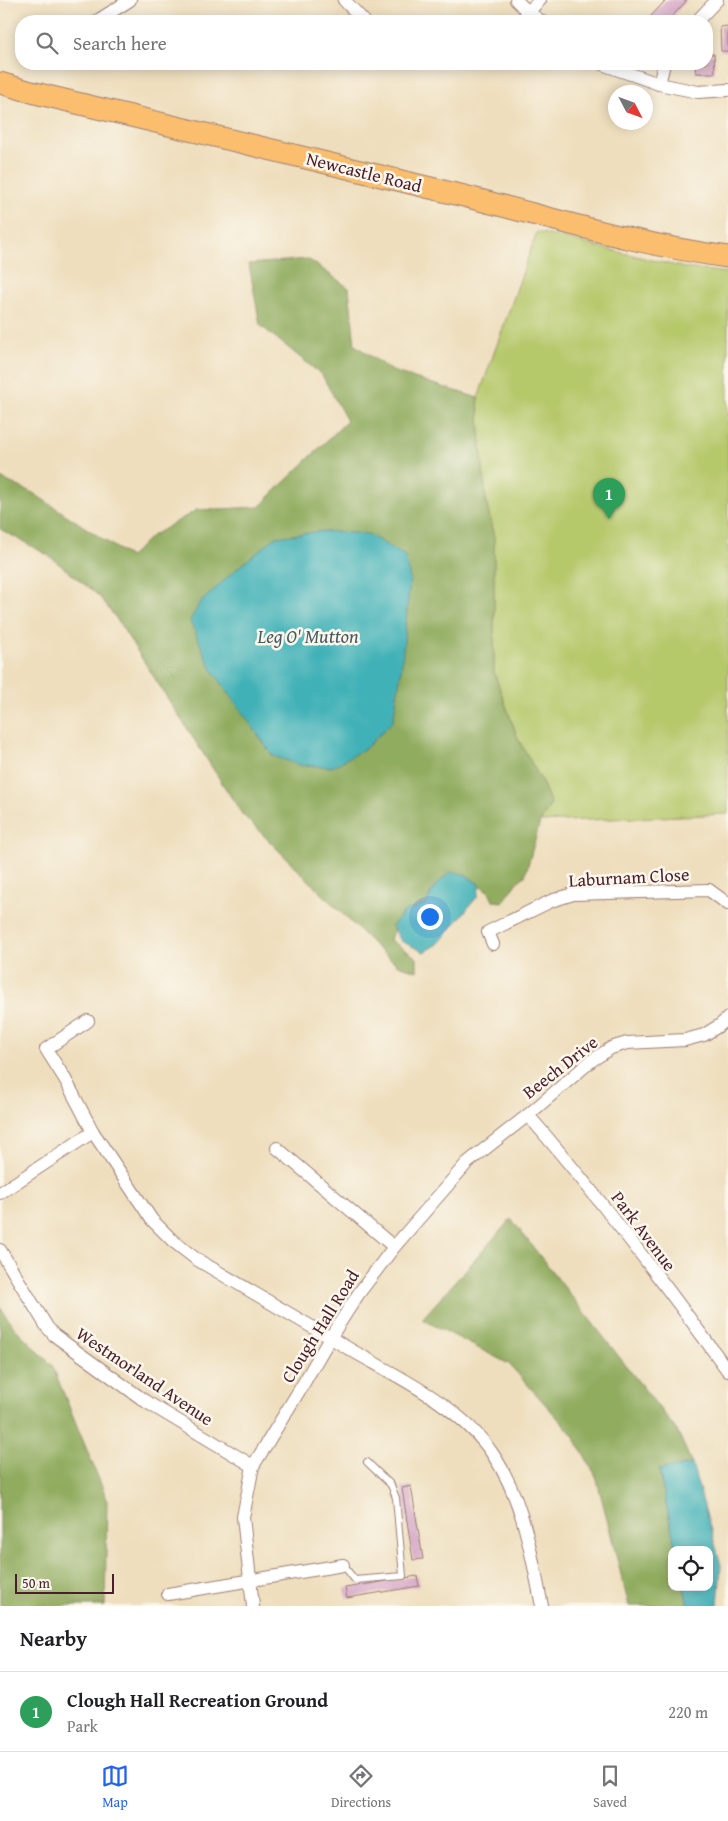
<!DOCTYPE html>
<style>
:root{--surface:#fff;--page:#f2f2f2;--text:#202124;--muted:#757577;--line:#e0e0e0;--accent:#2563eb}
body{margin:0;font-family:"Gentium Book Plus",serif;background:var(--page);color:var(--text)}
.controls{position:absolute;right:15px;bottom:15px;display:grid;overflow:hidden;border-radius:10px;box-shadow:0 2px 12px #0003}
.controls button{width:45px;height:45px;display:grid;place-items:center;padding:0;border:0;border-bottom:1px solid var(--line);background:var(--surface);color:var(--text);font:25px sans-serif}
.compass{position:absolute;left:608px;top:85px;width:45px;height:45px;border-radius:50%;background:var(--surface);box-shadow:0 2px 12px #0003;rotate:131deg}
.scale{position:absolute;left:15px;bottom:12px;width:99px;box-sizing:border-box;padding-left:5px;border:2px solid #4a1f2b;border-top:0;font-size:14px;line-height:18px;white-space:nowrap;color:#4a1f2b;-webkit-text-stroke:4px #fbf7ec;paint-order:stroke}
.you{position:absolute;left:429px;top:916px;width:18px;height:18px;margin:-12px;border:4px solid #fff;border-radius:50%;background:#1a73e8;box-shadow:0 0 0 8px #1a73e833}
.badge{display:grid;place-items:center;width:32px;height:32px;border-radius:50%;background:var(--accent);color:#fff;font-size:16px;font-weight:700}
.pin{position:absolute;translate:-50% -41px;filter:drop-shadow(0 1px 2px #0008)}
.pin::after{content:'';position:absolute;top:26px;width:18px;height:15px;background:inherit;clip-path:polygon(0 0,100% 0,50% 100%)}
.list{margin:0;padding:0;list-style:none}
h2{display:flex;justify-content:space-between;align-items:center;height:65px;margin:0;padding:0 20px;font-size:21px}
h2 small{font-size:16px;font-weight:400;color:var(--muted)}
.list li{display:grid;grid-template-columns:32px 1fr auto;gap:15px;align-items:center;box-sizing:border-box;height:80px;padding:0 20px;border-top:1px solid var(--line)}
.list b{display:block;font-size:19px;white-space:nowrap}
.list p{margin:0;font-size:16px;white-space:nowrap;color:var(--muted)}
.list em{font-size:16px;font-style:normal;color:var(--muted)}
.icon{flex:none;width:28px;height:28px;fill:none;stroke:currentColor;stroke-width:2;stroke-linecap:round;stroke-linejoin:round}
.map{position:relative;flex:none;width:728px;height:1606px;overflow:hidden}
.search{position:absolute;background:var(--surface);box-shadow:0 2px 12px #0003;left:15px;right:15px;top:15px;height:55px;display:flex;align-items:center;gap:12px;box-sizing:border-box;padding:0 18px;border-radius:20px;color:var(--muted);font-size:19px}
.sheet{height:145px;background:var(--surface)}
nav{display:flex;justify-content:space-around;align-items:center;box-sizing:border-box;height:70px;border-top:1px solid var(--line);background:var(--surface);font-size:14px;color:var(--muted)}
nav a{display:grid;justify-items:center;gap:2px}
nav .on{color:var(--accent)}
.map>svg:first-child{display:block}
.green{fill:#b5c86b;stroke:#80744b}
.forest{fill:#90ac5f;stroke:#6d6645}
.water{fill:#41b1b7;stroke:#466871}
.building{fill:#d3a1c4}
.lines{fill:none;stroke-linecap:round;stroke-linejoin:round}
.service-casing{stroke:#9c7e74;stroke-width:8}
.minor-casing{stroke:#9c7e74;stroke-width:14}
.trunk-casing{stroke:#9c7e74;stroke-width:23}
.service{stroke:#fff;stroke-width:6}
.minor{stroke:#fff;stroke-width:12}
.trunk{stroke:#fabe6e;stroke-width:21}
.labels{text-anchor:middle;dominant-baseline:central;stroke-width:5;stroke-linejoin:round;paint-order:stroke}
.street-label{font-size:18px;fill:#4a1f2b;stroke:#fbf7ec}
.water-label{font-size:19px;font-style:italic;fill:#465963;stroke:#fbf7ec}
</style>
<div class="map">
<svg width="728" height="1606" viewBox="0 0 728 1606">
<rect width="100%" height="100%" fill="#fbf7ec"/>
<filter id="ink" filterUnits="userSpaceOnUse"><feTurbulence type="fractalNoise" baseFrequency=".02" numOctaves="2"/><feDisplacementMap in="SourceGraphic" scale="10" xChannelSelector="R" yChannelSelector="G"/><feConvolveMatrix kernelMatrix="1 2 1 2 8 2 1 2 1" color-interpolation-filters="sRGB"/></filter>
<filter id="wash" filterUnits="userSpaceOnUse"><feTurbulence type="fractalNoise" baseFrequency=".0096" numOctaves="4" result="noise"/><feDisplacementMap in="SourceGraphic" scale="20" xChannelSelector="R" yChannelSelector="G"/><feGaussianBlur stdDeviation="1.12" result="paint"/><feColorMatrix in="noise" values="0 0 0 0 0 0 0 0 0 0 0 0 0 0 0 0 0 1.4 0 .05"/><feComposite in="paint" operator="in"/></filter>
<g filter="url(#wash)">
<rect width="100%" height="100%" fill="#eedebd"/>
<polygon class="green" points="537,232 685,268 728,273 728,814 540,822 551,804 541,780 518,739 494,673 494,538 486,501 480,433 478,398"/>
<g class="forest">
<path d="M308,259L349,288L355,345L392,371L478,398L480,433L486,501L494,538V673L518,739L541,780L551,804L540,822L525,876L517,882L503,902L493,901L489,892L465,874L435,886L426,904C400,913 398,913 390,940L417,958V971L398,965L375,946L242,814L116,618L99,596L48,555L0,529V478L33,493L130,557L150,537L197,510L259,507L347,421L322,375L260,325L249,264Z"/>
<polygon points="511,1219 678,1432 692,1464 659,1471 676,1550 672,1550 672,1587 684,1587 688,1606 629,1606 596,1476 573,1435 509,1364 422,1319"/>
<polygon points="0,1307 13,1326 52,1365 107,1499 105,1606 0,1606"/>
</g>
<g class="water">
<polygon points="323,531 368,534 405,556 410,579 401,672 393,721 366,748 332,767 299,765 273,756 211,668 190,621 199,604 234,571 276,537"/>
<polygon points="450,872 465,874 480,885 477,897 439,943 424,952 401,941 392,926 404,912 426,904 435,886"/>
<polygon points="692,1464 721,1565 718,1606 688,1606 684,1587 709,1587 709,1550 676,1550 659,1470"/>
</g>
<g id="blocks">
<g class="building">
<polygon points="666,0 687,0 668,21 656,21 651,16"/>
<polygon points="728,26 728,51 721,51 720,27"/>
<polygon points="707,54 714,54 715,73 696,73 695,64 707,64"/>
<polygon points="411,1486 423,1559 413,1560 402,1488"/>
<polygon points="417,1576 419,1586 347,1598 345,1588"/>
</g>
</g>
</g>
<g filter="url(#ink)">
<use href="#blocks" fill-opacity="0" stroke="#9c7e74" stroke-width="1"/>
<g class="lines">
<defs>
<polyline id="service" points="343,1565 355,1580 403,1576 396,1498 391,1485 367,1462"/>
<g id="minor">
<polyline points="344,0 364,21"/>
<polyline points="516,0 528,12 541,21"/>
<polyline points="528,12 540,0"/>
<polyline points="97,21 130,0"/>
<polyline points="697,21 717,0"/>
<polyline points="602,64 659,84 698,92 728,90"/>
<polyline points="659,84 664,64"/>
<polyline points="493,944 488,932 551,901 573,894 709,890 728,904"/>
<path d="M88,1021L46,1049L65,1079L93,1132L152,1220L173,1241L196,1259C246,1288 296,1318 346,1347C395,1376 459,1404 492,1453C523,1498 531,1553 542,1606"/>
<path d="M528,1115C599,1197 665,1284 728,1371"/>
<polyline points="277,1148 394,1247"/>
<polyline points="0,1193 93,1132"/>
<polyline points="0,1250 47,1327 54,1335 145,1401 253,1466"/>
<polyline points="168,1594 343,1565"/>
<polyline points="253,1606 243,1517 253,1466 302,1386 330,1338 359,1293 394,1247 467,1163 528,1115 591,1061 611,1048 627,1043 685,1040 704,1035 720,1025 728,1018"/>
</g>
<path id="trunk" d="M0,83L35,93C178,127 321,161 464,196C552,218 638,245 728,257"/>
</defs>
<use href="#service" class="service-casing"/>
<use href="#minor" class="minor-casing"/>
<use href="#trunk" class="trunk-casing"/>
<use href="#service" class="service"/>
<use href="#minor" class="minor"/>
<use href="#trunk" class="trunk"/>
</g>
</g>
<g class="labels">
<g class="street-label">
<text transform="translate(364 172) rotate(14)">Newcastle Road</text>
<text transform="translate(629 877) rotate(-3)">Laburnam Close</text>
<text transform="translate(560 1067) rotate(-38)">Beech Drive</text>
<text transform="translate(644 1231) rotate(53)">Park Avenue</text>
<text transform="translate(320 1326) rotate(-58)">Clough Hall Road</text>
<text transform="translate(145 1376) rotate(34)">Westmorland Avenue</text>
</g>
<g class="water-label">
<text x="308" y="636">Leg O' Mutton</text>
</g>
</g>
</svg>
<div class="controls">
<button><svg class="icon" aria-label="locate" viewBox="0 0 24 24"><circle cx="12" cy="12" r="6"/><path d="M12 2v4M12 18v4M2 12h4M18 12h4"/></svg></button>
</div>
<svg class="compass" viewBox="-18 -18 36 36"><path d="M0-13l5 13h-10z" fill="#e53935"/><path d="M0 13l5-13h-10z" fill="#757577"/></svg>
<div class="scale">50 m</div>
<div class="you"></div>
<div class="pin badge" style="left:609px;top:519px;background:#2e9e5b">1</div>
<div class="search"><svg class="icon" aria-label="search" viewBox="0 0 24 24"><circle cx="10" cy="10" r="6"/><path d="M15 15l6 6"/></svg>Search here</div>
</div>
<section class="sheet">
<h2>Nearby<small></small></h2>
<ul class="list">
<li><span class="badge" style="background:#2e9e5b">1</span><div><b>Clough Hall Recreation Ground</b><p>Park</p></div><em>220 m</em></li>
</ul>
</section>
<nav>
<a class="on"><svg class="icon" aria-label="map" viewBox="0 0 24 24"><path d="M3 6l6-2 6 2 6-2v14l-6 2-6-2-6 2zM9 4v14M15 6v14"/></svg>Map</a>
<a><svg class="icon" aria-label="directions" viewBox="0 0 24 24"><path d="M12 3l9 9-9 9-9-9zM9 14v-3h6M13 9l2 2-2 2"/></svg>Directions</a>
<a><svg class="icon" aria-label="saved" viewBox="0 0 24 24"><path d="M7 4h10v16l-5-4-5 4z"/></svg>Saved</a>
</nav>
